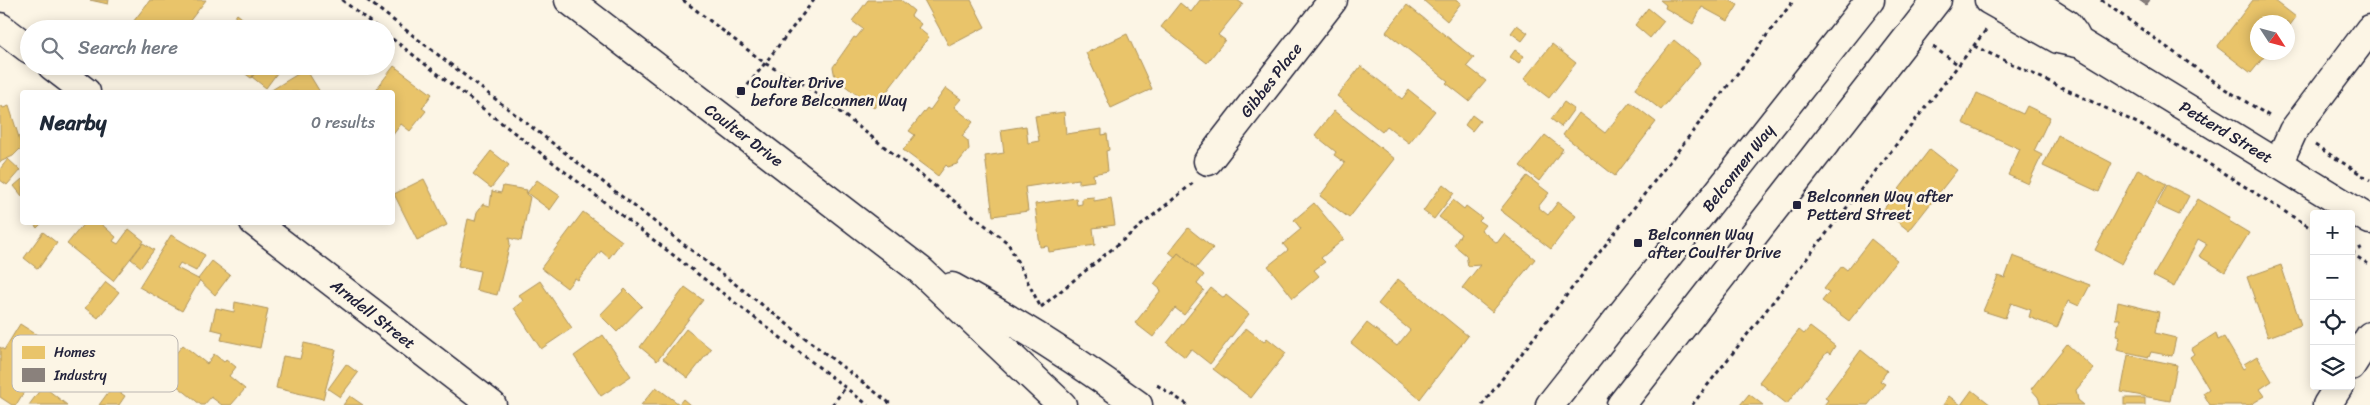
<!DOCTYPE html>
<meta charset="utf-8">
<style>
:root{--surface:#fff;--page:#f6f6f7;--text:#1f2937;--muted:#747a83;--line:#e0e1e3}
body{margin:0;font-family:Sriracha,sans-serif;background:var(--page);color:var(--text)}
.controls{position:absolute;right:15px;bottom:15px;display:grid;overflow:hidden;border-radius:5px;box-shadow:0 2px 12px #0003}
.controls button{width:45px;height:45px;display:grid;place-items:center;padding:0;border:0;border-bottom:1px solid var(--line);background:var(--surface);color:var(--text);font:25px sans-serif}
.compass{position:absolute;left:2250px;top:15px;width:45px;height:45px;border-radius:50%;background:var(--surface);box-shadow:0 2px 12px #0003;rotate:126deg}
.list{margin:0;padding:0;list-style:none}
h2{display:flex;justify-content:space-between;align-items:center;height:65px;margin:0;padding:0 20px;font-size:21px}
h2 small{font-size:16px;font-weight:400;color:var(--muted)}
.icon{flex:none;width:28px;height:28px;fill:none;stroke:currentColor;stroke-width:2;stroke-linecap:round;stroke-linejoin:round}
.map{position:relative;flex:none;width:2370px;height:405px;overflow:hidden}
.search{position:absolute;background:var(--surface);box-shadow:0 2px 12px #0003;left:20px;top:20px;width:375px;height:55px;display:flex;align-items:center;gap:12px;box-sizing:border-box;padding:0 18px;border-radius:28px;color:var(--muted);font-size:19px}
.panel{position:absolute;background:var(--surface);box-shadow:0 2px 12px #0003;left:20px;top:90px;width:375px;height:135px;border-radius:5px}
.map>svg:first-child{display:block}
.homes{fill:#e9c46a;stroke:#ad935c}
.industry{fill:#8a817c;stroke:#6b6468}
.lines{fill:none;stroke-linecap:round;stroke-linejoin:round}
.minor-casing{stroke:#22223b;stroke-width:31}
.major-casing{stroke:#22223b;stroke-width:31}
.path{stroke:#22223b;stroke-width:3;stroke-dasharray:4 4;stroke-linecap:butt}
.minor{stroke:#fcf5e5;stroke-width:28}
.major{stroke:#fcf5e5;stroke-width:28}
.poi-dot{fill:#22223b;stroke:#fcf5e5;stroke-width:2}
.labels{text-anchor:middle;dominant-baseline:central;stroke-width:5;stroke-linejoin:round;paint-order:stroke}
.street-label{font-size:16px;fill:#22223b;stroke:#fcf5e5}
.poi-label{font-size:16px;fill:#22223b;stroke:#fcf5e5;text-anchor:start}
.key{fill:#fcf5e5;stroke:#bbb6b2;stroke-width:1}
.key-label{font-size:14px;fill:#22223b}
</style>
<div class="map">
<svg width="2370" height="405" viewBox="0 0 2370 405">
<rect width="100%" height="100%" fill="#fcf5e5"/>
<filter id="ink" filterUnits="userSpaceOnUse"><feTurbulence type="fractalNoise" baseFrequency=".02" numOctaves="2"/><feDisplacementMap in="SourceGraphic" scale="10" xChannelSelector="R" yChannelSelector="G"/><feConvolveMatrix kernelMatrix="1 2 1 2 8 2 1 2 1" color-interpolation-filters="sRGB"/></filter>
<g filter="url(#ink)">
<g class="homes">
<polygon points="90,0 109,0 108,4"/>
<polygon points="150,0 206,0 185,27 187,29 134,29 137,25 133,22"/>
<polygon points="868,0 901,0 914,11 911,16 921,24 918,28 929,37 874,108 835,78 833,67 854,37 856,38 863,29 852,21"/>
<polygon points="924,0 971,0 985,27 949,46"/>
<polygon points="1200,0 1237,0 1243,4 1218,35 1225,40 1207,63 1161,27 1180,3 1191,12"/>
<polygon points="1423,0 1457,0 1461,3 1447,21"/>
<polygon points="1660,0 1729,0 1738,5 1728,21 1702,7 1693,24 1665,8 1666,5"/>
<polygon points="2253,0 2274,0 2296,17 2288,28 2288,22 2258,22 2258,52 2268,52 2251,73 2217,47"/>
<polygon points="1407,5 1474,58 1467,66 1486,81 1469,101 1446,83 1448,81 1386,32"/>
<polygon points="1648,8 1664,21 1650,38 1635,25"/>
<polygon points="237,14 256,29 226,29"/>
<polygon points="1517,25 1528,33 1522,41 1511,33"/>
<polygon points="1127,34 1152,89 1111,108 1086,53"/>
<polygon points="1674,40 1701,62 1661,110 1635,89"/>
<polygon points="1552,44 1576,63 1549,98 1524,79"/>
<polygon points="1515,50 1524,56 1519,63 1510,57"/>
<polygon points="235,66 261,66 251,78"/>
<polygon points="261,66 277,66 280,69 266,88 252,77"/>
<polygon points="394,66 432,94 422,108 426,111 410,131 401,124 392,136 392,92 374,92"/>
<polygon points="1361,66 1402,99 1409,90 1435,111 1409,143 1387,126 1382,132 1337,96"/>
<polygon points="306,69 320,92 271,92 270,91"/>
<polygon points="946,88 961,99 954,107 973,122 962,136 968,141 969,149 957,164 948,167 946,165 938,176 903,150 915,135 909,131 927,108 930,110"/>
<polygon points="1977,93 2023,114 2027,106 2050,117 2034,151 2042,155 2028,184 2008,175 2020,149 1963,123"/>
<polygon points="1564,102 1574,109 1561,127 1551,119"/>
<polygon points="1630,102 1656,122 1615,176 1563,135 1579,113 1605,133"/>
<polygon points="2,106 3,108 9,106 22,147 13,156 0,162 0,107"/>
<polygon points="1334,111 1395,159 1349,218 1320,196 1345,163 1334,155 1336,152 1315,135"/>
<polygon points="1064,112 1066,134 1102,129 1102,135 1107,134 1109,150 1106,151 1108,171 1093,174 1094,181 1079,183 1079,179 1025,187 1028,211 993,216 985,156 1004,153 1001,130 1026,126 1028,143 1039,141 1035,116"/>
<polygon points="1472,115 1480,121 1472,131 1465,125"/>
<polygon points="1545,135 1563,149 1539,181 1520,166"/>
<polygon points="2058,135 2112,163 2099,192 2043,166"/>
<polygon points="1930,149 1957,170 1909,231 1883,210"/>
<polygon points="491,151 509,165 491,188 473,174"/>
<polygon points="8,159 20,170 7,185 0,180 0,169"/>
<polygon points="2138,169 2166,184 2122,264 2095,250"/>
<polygon points="1527,176 1549,193 1538,207 1548,215 1558,202 1576,216 1551,249 1500,210"/>
<polygon points="22,179 22,196 14,186"/>
<polygon points="424,179 447,225 417,240 394,194"/>
<polygon points="537,180 560,196 550,210 527,193"/>
<polygon points="1443,184 1454,193 1434,219 1423,211"/>
<polygon points="2167,185 2189,196 2179,215 2157,205"/>
<polygon points="503,186 527,190 526,194 530,197 521,241 509,238 510,244 497,295 476,290 480,271 458,266 468,219 475,221 477,212 483,204 490,206 492,191 501,193"/>
<polygon points="1094,197 1094,201 1111,198 1115,225 1093,228 1095,245 1049,252 1048,246 1040,247 1035,204 1076,198 1077,205 1082,204 1082,198"/>
<polygon points="2198,199 2230,218 2229,221 2249,233 2225,272 2199,256 2207,244 2198,239 2174,287 2153,276"/>
<polygon points="1453,200 1464,209 1466,206 1482,218 1479,221 1485,225 1481,230 1497,243 1504,234 1535,259 1492,312 1462,288 1480,265 1468,266 1466,255 1454,245 1461,234 1439,217"/>
<polygon points="1314,203 1344,239 1321,258 1325,262 1314,270 1319,276 1293,298 1268,266 1288,250 1283,244 1301,229 1294,220"/>
<polygon points="583,212 622,241 609,258 601,251 578,280 575,278 567,288 541,268"/>
<polygon points="32,222 43,222 37,228"/>
<polygon points="85,222 99,222 116,237 113,241 118,244 129,229 144,241 113,281 67,244"/>
<polygon points="1188,228 1213,248 1196,268 1178,253 1175,257 1169,252"/>
<polygon points="43,232 57,243 38,269 24,258"/>
<polygon points="171,235 205,255 196,271 180,263 177,268 200,280 182,311 139,287"/>
<polygon points="1871,239 1897,260 1849,321 1822,301 1829,292 1824,289 1842,266 1847,270"/>
<polygon points="143,243 154,250 141,267 131,259"/>
<polygon points="1178,253 1204,275 1197,284 1204,290 1184,315 1175,308 1153,337 1135,323 1161,290 1154,284"/>
<polygon points="2013,256 2090,285 2079,306 2068,301 2057,328 2029,317 2031,310 2011,303 2005,318 1983,311 1998,276 2005,278"/>
<polygon points="212,261 230,275 215,295 198,279"/>
<polygon points="2281,265 2301,325 2268,337 2247,277"/>
<polygon points="1398,279 1468,336 1420,399 1351,343 1367,323 1397,346 1410,330 1378,304"/>
<polygon points="540,281 572,328 541,349 514,308 523,301 519,295"/>
<polygon points="106,282 119,292 98,318 85,308"/>
<polygon points="685,287 703,300 657,361 640,347"/>
<polygon points="1211,288 1224,298 1226,295 1249,314 1210,364 1191,349 1185,357 1167,343"/>
<polygon points="625,289 642,306 617,332 600,315"/>
<polygon points="235,302 268,309 260,348 221,340 223,332 211,329 216,308 234,312"/>
<polygon points="2118,302 2159,312 2155,333 2176,338 2172,356 2151,352 2149,357 2117,350 2120,337 2116,336 2120,319 2115,319"/>
<polygon points="20,324 59,349 50,363 44,359 16,405 12,405 0,397 0,347 4,350"/>
<polygon points="1810,327 1835,346 1830,354 1827,352 1787,404 1759,382 1799,330 1804,334"/>
<polygon points="1246,328 1264,342 1267,338 1286,353 1251,398 1213,369"/>
<polygon points="686,329 711,349 688,378 663,359"/>
<polygon points="2216,333 2218,340 2224,337 2243,369 2246,367 2244,364 2257,356 2272,381 2260,389 2265,396 2250,405 2210,405 2203,393 2209,389 2190,357 2194,354 2191,349"/>
<polygon points="603,335 631,376 601,396 574,356"/>
<polygon points="304,343 336,350 323,399 276,388 283,356 300,359"/>
<polygon points="2067,344 2094,369 2076,390 2078,400 2084,405 2041,405 2038,397 2031,389"/>
<polygon points="183,345 207,364 214,354 224,362 226,359 236,367 229,376 245,389 231,405 222,405 211,397 204,405 201,405 160,372"/>
<polygon points="1861,350 1887,371 1880,381 1885,384 1868,405 1824,405 1828,400 1825,398"/>
<polygon points="2128,355 2177,365 2170,401 2121,392"/>
<polygon points="346,364 358,373 340,397 328,389"/>
<polygon points="43,386 67,405 29,405"/>
<polygon points="112,387 125,396 119,405 99,405"/>
<polygon points="656,387 679,404 683,399 690,405 641,405"/>
<polygon points="1972,390 1991,405 1943,405 1949,396 1961,405"/>
<polygon points="1749,394 1763,405 1740,405"/>
<polygon points="350,396 363,405 343,405"/>
<rect x="2124" y="398" width="21" height="7"/>
</g>
<polygon class="industry" points="2139,0 2150,0 2146,5"/>
<g class="lines">
<defs>
<g id="minor">
<polyline points="1989,0 2058,39 2082,44 2370,220"/>
<polyline points="2029,0 2067,24 2075,35"/>
<polyline points="0,27 29,49"/>
<polyline points="52,66 86,92"/>
<polyline points="1208,161 1333,0"/>
<polyline points="2278,164 2293,131 2370,29"/>
<polyline points="254,222 492,405"/>
<polyline points="2351,366 2370,336"/>
<polyline points="2327,405 2339,386"/>
</g>
<g id="major">
<polyline points="569,0 920,270 1062,405"/>
<path d="M952,287C1017,322 1078,361 1138,405"/>
<polyline points="1550,405 1870,0"/>
<polyline points="1621,405 1937,0"/>
</g>
</defs>
<use href="#minor" class="minor-casing"/>
<use href="#major" class="major-casing"/>
<g class="path">
<polyline points="342,0 379,29"/>
<polyline points="367,0 892,405"/>
<polyline points="683,0 766,64 805,85 1008,243 1040,306"/>
<polyline points="2101,0 2225,89 2271,117"/>
<polyline points="386,34 868,405"/>
<polyline points="1974,46 2137,123 2201,159 2314,230"/>
<polyline points="1933,47 1959,65"/>
<polyline points="738,98 814,0"/>
<polyline points="2315,145 2370,180"/>
<polyline points="2351,253 2363,247"/>
<polyline points="2351,253 2370,265"/>
<polyline points="1041,307 1193,183"/>
<polyline points="1157,385 1188,405"/>
<polyline points="832,405 845,388"/>
<polyline points="1482,405 1794,0"/>
<polyline points="1692,405 1986,30"/>
</g>
<use href="#minor" class="minor"/>
<use href="#major" class="major"/>
</g>
</g>
<g class="poi-dot">
<rect x="736" y="86" width="10" height="10" rx="2.5"/>
<rect x="1792" y="200" width="10" height="10" rx="2.5"/>
<rect x="1633" y="238" width="10" height="10" rx="2.5"/>
</g>
<g class="labels">
<g class="street-label">
<text transform="translate(1271 80) rotate(-52)">Gibbes Place</text>
<text transform="translate(2226 132) rotate(31)">Petterd Street</text>
<text transform="translate(744 135) rotate(37)">Coulter Drive</text>
<text transform="translate(1738 168) rotate(-52)">Belconnen Way</text>
<text transform="translate(373 314) rotate(38)">Arndell Street</text>
</g>
<g class="poi-label">
<text x="751" y="82">Coulter Drive<tspan x="751" dy="18">before Belconnen Way</tspan></text>
<text x="1807" y="196">Belconnen Way after<tspan x="1807" dy="18">Petterd Street</tspan></text>
<text x="1648" y="234">Belconnen Way<tspan x="1648" dy="18">after Coulter Drive</tspan></text>
</g>
</g>
<rect x="12" y="335" width="166" height="57" rx="8" class="key"/>
<rect x="22" y="346" width="23" height="13" fill="#e9c46a"/>
<rect x="22" y="368" width="23" height="14" fill="#8a817c"/>
<g class="key-label">
<text x="54" y="357">Homes</text>
<text x="54" y="380">Industry</text>
</g>
</svg>
<div class="controls">
<button>+</button>
<button>−</button>
<button><svg class="icon" aria-label="locate" viewBox="0 0 24 24"><circle cx="12" cy="12" r="6"/><path d="M12 2v4M12 18v4M2 12h4M18 12h4"/></svg></button>
<button><svg class="icon" aria-label="layers" viewBox="0 0 24 24"><path d="M12 4l9 5-9 5-9-5zM3 14l9 5 9-5"/></svg></button>
</div>
<svg class="compass" viewBox="-18 -18 36 36"><path d="M0-13l5 13h-10z" fill="#e53935"/><path d="M0 13l5-13h-10z" fill="#747a83"/></svg>
<div class="search"><svg class="icon" aria-label="search" viewBox="0 0 24 24"><circle cx="10" cy="10" r="6"/><path d="M15 15l6 6"/></svg>Search here</div>
<section class="panel">
<h2>Nearby<small>0 results</small></h2>
<ul class="list">
</ul>
</section>
</div>
